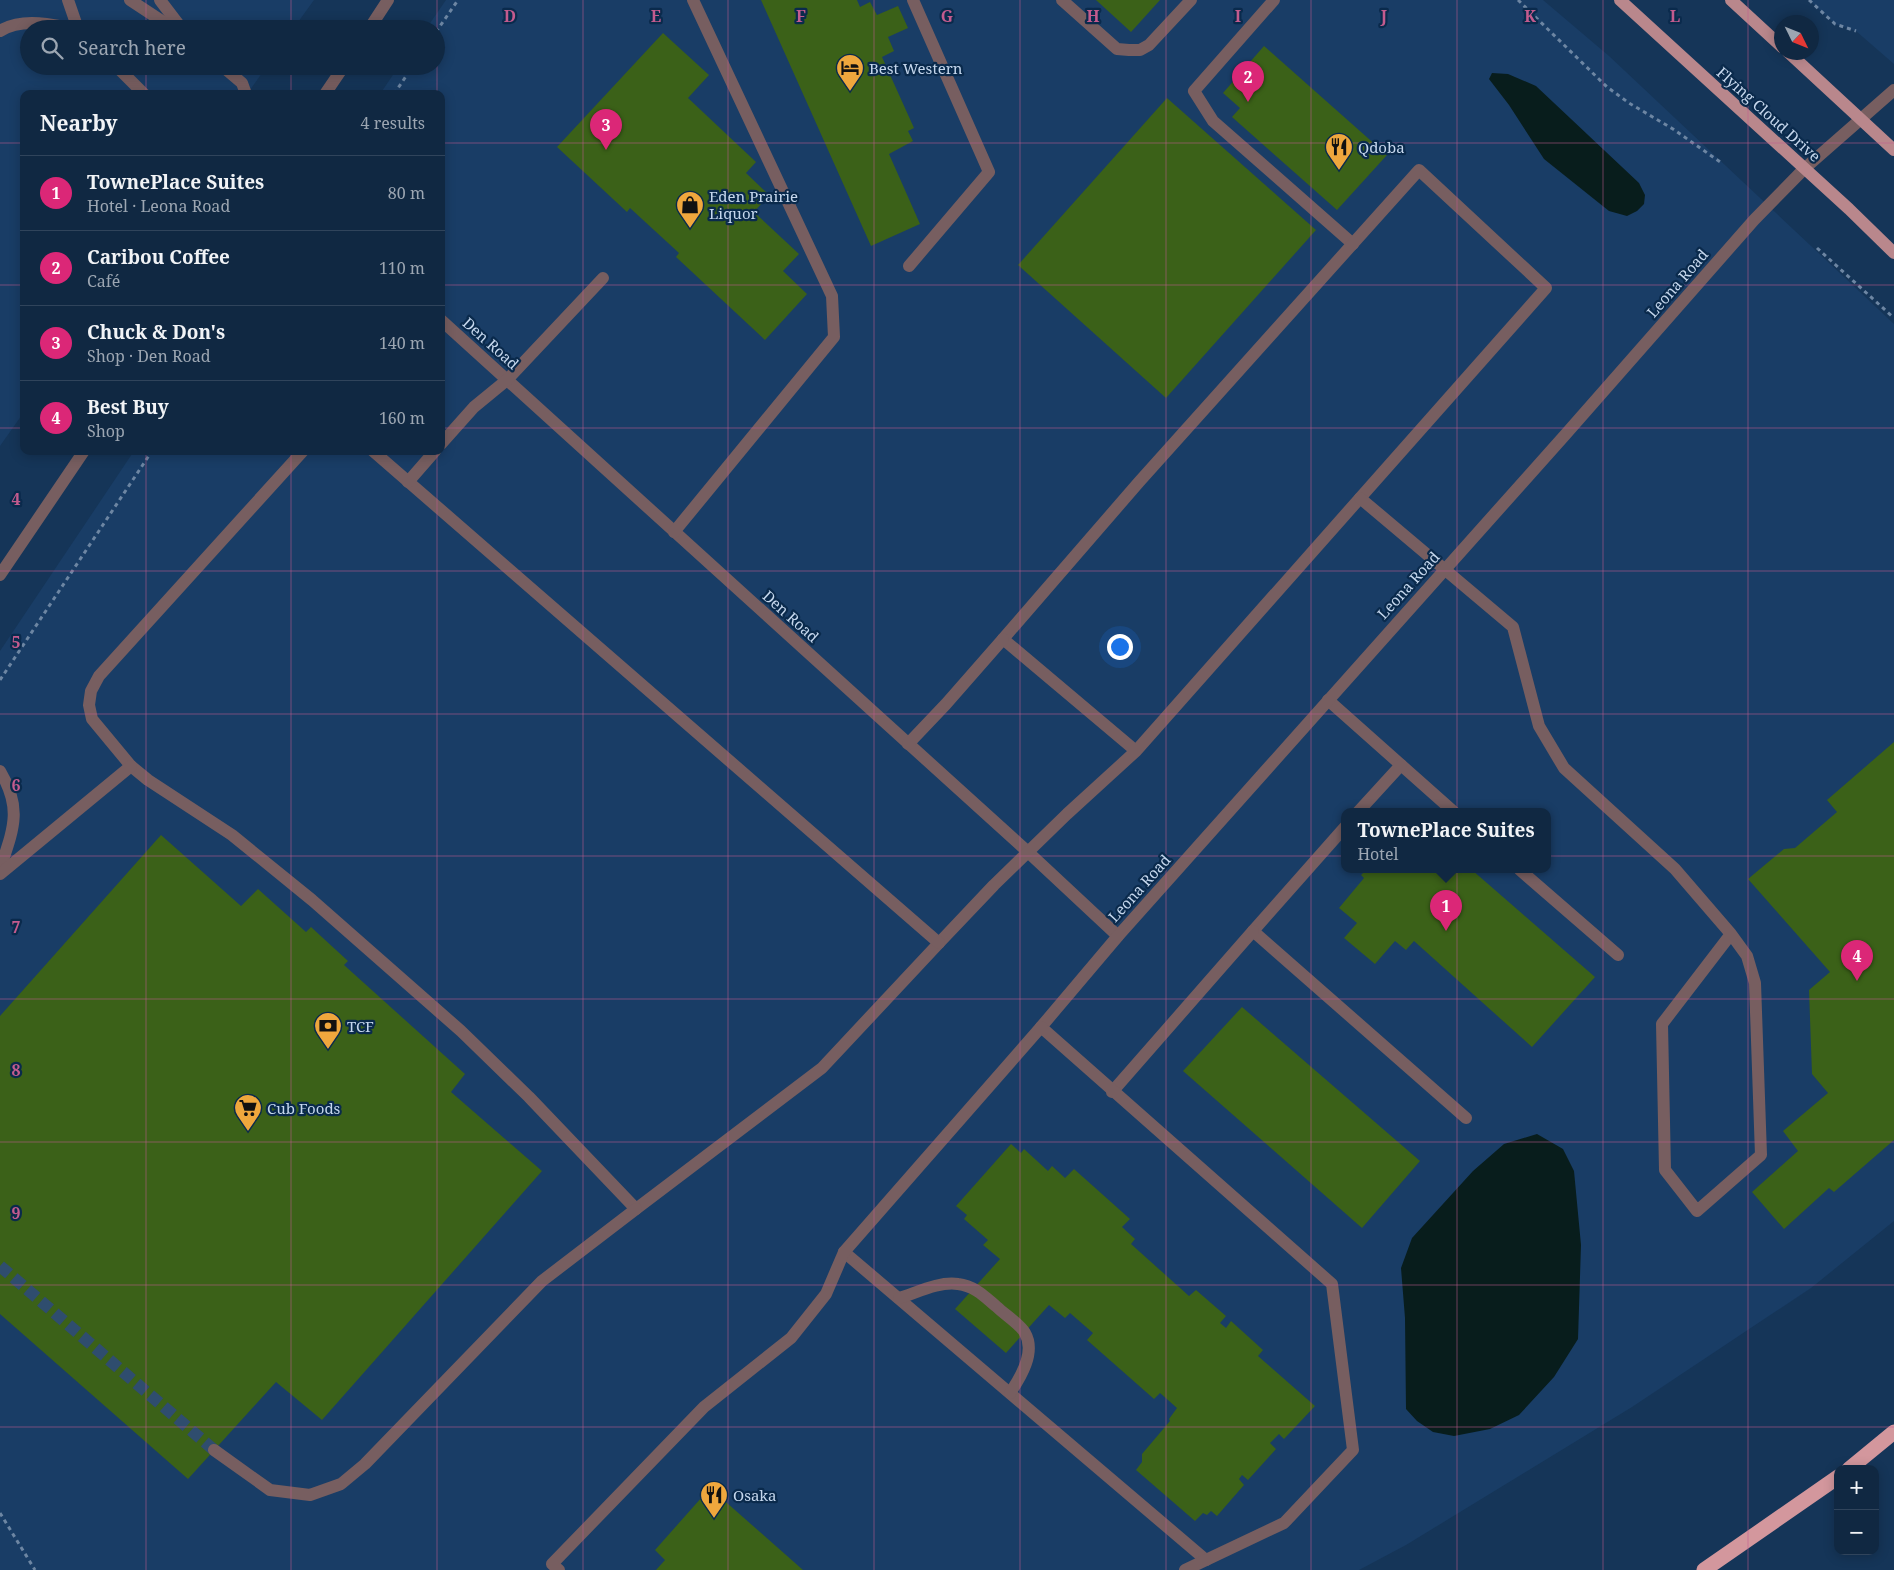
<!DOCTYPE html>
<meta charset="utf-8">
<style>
:root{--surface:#102842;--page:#193049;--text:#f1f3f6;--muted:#9ca6b2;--line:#30445b;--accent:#db2777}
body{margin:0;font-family:"Noto Serif",serif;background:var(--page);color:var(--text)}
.controls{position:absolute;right:15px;bottom:15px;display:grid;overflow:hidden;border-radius:10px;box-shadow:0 2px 12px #0003}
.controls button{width:45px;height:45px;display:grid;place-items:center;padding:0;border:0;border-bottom:1px solid var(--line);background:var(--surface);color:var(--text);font:25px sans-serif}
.compass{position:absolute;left:1774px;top:15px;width:45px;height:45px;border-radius:50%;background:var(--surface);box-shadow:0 2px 12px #0003;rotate:133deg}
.you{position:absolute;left:1119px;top:646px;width:18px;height:18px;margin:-12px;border:4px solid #fff;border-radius:50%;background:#1a73e8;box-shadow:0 0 0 8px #1a73e833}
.badge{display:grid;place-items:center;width:32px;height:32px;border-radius:50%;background:var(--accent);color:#fff;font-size:16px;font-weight:700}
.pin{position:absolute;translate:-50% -41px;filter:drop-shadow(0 1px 2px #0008)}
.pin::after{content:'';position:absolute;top:26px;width:18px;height:15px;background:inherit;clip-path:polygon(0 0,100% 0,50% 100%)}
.popup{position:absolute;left:1341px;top:808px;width:210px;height:65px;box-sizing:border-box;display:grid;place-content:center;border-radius:10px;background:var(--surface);filter:drop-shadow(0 1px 4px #0005);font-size:16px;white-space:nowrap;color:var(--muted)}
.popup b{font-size:19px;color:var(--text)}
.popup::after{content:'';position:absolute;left:50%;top:100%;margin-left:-10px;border:10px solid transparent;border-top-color:var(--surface)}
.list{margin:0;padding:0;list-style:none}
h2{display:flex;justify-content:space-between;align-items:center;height:65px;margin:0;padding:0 20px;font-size:21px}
h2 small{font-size:16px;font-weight:400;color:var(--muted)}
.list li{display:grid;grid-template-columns:32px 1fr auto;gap:15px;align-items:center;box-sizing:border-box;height:75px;padding:0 20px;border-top:1px solid var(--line)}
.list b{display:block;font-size:19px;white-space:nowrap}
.list p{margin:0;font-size:16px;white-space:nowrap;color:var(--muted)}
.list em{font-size:16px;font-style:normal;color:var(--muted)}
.icon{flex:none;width:28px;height:28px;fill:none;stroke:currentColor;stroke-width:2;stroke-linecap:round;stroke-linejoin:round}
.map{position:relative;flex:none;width:1894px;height:1570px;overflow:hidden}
.search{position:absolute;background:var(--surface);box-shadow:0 2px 12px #0003;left:20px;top:20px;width:425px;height:55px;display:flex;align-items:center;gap:12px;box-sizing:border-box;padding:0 18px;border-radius:28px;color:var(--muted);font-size:19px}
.panel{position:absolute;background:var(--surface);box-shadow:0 2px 12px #0003;left:20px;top:90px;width:425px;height:365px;border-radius:10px}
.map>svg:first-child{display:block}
.built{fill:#193d66;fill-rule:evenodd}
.water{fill:#081d1c}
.building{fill:#3b6118}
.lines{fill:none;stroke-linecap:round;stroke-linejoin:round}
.minor-tunnel{stroke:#2f4d6e;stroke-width:12;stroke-dasharray:12 6;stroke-linecap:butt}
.path{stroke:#6d86a3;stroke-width:3;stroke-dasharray:4 4;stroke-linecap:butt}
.minor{stroke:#775e60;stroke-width:12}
.major{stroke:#b9878c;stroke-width:12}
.highway{stroke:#d3979d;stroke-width:15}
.grid{fill:none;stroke:#c35b8e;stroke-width:1;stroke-opacity:0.55}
.labels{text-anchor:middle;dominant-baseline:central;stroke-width:4.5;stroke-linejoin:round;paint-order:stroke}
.poi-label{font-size:15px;fill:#c5d7ed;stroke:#0a2a4c;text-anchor:start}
.street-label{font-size:15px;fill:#c5d7ed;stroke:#0a2a4c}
.grid-label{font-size:16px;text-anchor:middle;font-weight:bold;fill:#c35b8e;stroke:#0a2a4c;stroke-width:4.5;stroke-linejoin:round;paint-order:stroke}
</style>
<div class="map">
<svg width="1894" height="1570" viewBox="0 0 1894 1570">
<rect width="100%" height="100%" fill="#153558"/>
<g class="built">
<polygon points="0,0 314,0 293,29 29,29 29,66 267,66 247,94 24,94 24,412 0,446"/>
<path d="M446,0H1543L1609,56L1894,324V1221L1811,1288L1632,1407L1406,1545L1359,1570H0V651L134,451H441V94H380L399,66H436V29H426ZM1345,812H1547V870H1345Z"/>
<polygon points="1809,0 1894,0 1894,64 1856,31 1835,24"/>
</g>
<g class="water">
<polygon points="1492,73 1508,74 1536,86 1639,183 1645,195 1644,204 1637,211 1627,216 1609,211 1544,159 1509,105 1489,79"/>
<polygon points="1537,1134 1563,1149 1574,1171 1581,1245 1578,1339 1554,1377 1519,1415 1490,1429 1454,1436 1433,1432 1417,1421 1406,1409 1405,1318 1401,1268 1412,1238 1473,1171 1504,1144"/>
</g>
<g class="building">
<polygon points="761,0 857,0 860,7 870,2 877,15 898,6 908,28 888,37 894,51 882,57 914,128 908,131 913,141 889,154 920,224 871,246"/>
<polygon points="1096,0 1160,0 1131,32"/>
<polygon points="663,33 709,75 688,98 756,162 746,173 769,195 754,212 799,254 783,271 807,294 765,340 676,257 679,253 630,208 627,212 557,147"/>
<polygon points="1264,46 1387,155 1337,210 1232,117 1240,108 1223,93"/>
<polygon points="1167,98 1316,230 1166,398 1018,265"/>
<polygon points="1894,742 1894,1140 1834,1192 1829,1188 1784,1229 1752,1192 1798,1151 1783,1131 1828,1093 1812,1074 1809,990 1830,972 1748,879 1784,849 1795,848 1837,812 1827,800"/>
<polygon points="161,835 241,906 258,889 306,932 311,927 348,961 344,965 465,1074 451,1092 542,1171 322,1420 276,1382 188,1479 0,1314 0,1016"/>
<polygon points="1366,870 1472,870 1595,977 1532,1047 1414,941 1406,950 1395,941 1375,964 1344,938 1357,923 1339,908 1364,878 1361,875"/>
<polygon points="1242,1007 1420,1161 1362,1228 1183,1071"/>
<polygon points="1011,1144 1021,1153 1024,1149 1048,1171 1052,1166 1065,1178 1074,1169 1130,1219 1122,1227 1135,1239 1131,1244 1189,1296 1196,1290 1226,1316 1220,1323 1226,1328 1231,1321 1263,1350 1258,1356 1315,1406 1284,1439 1279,1434 1270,1443 1276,1449 1248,1480 1242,1475 1239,1479 1244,1485 1217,1516 1211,1511 1207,1515 1203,1513 1195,1521 1136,1470 1142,1462 1142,1454 1170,1421 1169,1419 1177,1408 1160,1393 1154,1399 1087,1340 1093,1333 1070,1313 1065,1318 1049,1305 1006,1353 955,1309 1000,1259 983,1245 988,1240 964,1219 967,1215 956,1206"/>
<polygon points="710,1488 803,1570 656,1570 665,1560 655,1550"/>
</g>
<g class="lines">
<polyline class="minor-tunnel" points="0,1266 214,1450"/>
<g class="path">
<polyline points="1518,0 1607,87 1629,103 1673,129 1723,164"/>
<polyline points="1809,0 1835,24 1856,31"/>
<polyline points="436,32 458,0"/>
<polyline points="394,94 413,66"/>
<polyline points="1817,248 1894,318"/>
<polyline points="0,680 152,451"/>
<polyline points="0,1513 35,1570"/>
</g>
<g class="minor">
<polyline points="68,0 78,29"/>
<polyline points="130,0 174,29"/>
<polyline points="160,0 182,29"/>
<polyline points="1062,0 1117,49 1129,50 1140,50 1149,45 1191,0"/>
<polyline points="1274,0 1194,91 1213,121 1353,244"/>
<polyline points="369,29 388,0"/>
<path d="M0,31C23,17 52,25 77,29"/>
<polyline points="116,66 144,94"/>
<polyline points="222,66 242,83 246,94"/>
<polyline points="325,94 344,66"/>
<polyline points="909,266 989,172 913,0"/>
<polyline points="441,320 1028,852 1118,936"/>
<polyline points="441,444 474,407 507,380 603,278"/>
<polyline points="303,451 99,676 91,691 89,705 92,719 131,766 148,780 232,835 312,900 461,1031 529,1097 636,1209 822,1068 939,943 994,885 1067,814 1136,751 1546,288 1419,170 1139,482 1003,639 1136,751"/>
<polyline points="373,451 939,943"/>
<polyline points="408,482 435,451"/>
<polyline points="1360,498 1513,627 1539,726 1564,768 1675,869 1731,934 1662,1024 1665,1170 1697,1211 1761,1155 1755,983 1747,956 1731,934"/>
<polyline points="674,532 834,337 832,296 693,0"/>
<polyline points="0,575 84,451"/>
<polyline points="1328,700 1454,812"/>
<polyline points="908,744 946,704 1003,639"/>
<path d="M0,771C23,809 13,830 0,869"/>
<polyline points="1358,812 1401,765"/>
<polyline points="1345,827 1253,931 1466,1118"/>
<polyline points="1520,870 1618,955"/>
<polyline points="0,874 131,766"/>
<polyline points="1041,1027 1118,936 1565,435 1754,220 1804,169 1894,90"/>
<polyline points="1112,1092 1253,931"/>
<polyline points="844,1252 1206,1560"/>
<path d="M899,1298C916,1293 939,1281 958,1284C975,1286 985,1297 997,1307C1004,1314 1021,1325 1025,1333C1036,1352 1021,1377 1010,1393"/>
<polyline points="214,1450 270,1490 310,1495 341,1484 365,1464 542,1281 636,1209"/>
<polyline points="559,1570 552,1564 704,1407 791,1338 826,1294 844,1252 1041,1027 1332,1284 1353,1450 1284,1523 1185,1570"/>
</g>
<g class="major">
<polyline points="1620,0 1849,209 1894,253"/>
<polyline points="1731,0 1782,47"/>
<polyline points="1788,52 1894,150"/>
</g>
<g class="highway">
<polyline points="1849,1469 1894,1432"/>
<polyline points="1704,1570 1838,1477"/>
</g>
</g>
<path class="grid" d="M146,0V29M291,0V29M437,0V94M583,0V1570M728,0V1570M874,0V1570M1020,0V1570M1166,0V1570M1311,0V1570M1457,0V1570M1603,0V1570M1748,0V1570M146,66V94M291,66V94M0,143H24M441,143H1894M0,285H24M441,285H1894M0,428H24M441,428H1894M146,451V1570M291,451V1570M437,451V1570M0,571H1894M0,714H1894M0,856H1894M0,999H1894M0,1142H1894M0,1285H1894M0,1427H1894"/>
<defs>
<symbol id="hotel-pin" viewBox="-11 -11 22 30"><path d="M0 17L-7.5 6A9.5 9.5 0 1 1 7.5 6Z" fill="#efa73d" stroke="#0a2a4c"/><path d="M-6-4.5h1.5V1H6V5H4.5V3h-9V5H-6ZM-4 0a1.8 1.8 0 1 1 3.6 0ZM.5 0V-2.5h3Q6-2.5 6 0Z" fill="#111"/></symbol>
<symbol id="restaurant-pin" viewBox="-11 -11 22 30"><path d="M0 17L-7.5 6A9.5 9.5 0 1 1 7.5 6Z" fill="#efa73d" stroke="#0a2a4c"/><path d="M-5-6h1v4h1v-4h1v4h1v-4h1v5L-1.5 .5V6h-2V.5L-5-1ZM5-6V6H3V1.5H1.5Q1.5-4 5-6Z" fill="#111"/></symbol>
<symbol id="shop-pin" viewBox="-11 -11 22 30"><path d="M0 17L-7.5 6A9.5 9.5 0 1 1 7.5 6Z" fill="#efa73d" stroke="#0a2a4c"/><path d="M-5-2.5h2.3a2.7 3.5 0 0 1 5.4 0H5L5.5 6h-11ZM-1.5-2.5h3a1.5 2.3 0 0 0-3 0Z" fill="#111"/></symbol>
<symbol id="bank-pin" viewBox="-11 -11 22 30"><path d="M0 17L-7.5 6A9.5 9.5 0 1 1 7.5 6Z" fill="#efa73d" stroke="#0a2a4c"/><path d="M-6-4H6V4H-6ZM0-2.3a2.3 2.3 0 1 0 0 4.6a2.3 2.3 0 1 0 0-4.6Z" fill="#111"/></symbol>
<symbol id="supermarket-pin" viewBox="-11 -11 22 30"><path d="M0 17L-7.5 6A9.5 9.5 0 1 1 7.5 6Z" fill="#efa73d" stroke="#0a2a4c"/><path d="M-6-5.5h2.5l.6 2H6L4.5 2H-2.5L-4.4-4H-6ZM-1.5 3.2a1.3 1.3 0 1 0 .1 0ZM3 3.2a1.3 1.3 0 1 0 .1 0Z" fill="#111"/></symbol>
</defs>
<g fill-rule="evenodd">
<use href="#hotel-pin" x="834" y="52" width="32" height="43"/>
<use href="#restaurant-pin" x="1323" y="131" width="32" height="43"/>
<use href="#shop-pin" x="674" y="189" width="32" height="43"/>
<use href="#bank-pin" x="312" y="1010" width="32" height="43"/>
<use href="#supermarket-pin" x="232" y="1092" width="32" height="43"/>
<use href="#restaurant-pin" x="698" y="1479" width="32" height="43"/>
</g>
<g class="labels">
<g class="poi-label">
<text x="869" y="68">Best Western</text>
<text x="1358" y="147">Qdoba</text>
<text x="709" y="196">Eden Prairie<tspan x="709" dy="17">Liquor</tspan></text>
<text x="347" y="1026">TCF</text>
<text x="267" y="1108">Cub Foods</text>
<text x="733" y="1495">Osaka</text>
</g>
<g class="street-label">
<text transform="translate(1769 114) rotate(42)">Flying Cloud Drive</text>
<text transform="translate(1677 283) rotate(-49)">Leona Road</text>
<text transform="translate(491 343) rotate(42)">Den Road</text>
<text transform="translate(1408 585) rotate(-48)">Leona Road</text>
<text transform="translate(791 616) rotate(42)">Den Road</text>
<text transform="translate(1139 888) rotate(-48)">Leona Road</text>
</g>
</g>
<g class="grid-label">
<text x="510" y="22">D</text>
<text x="656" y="22">E</text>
<text x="801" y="22">F</text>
<text x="947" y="22">G</text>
<text x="1093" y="22">H</text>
<text x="1238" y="22">I</text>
<text x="1384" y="22">J</text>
<text x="1530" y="22">K</text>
<text x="1675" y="22">L</text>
<text x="16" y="505">4</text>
<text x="16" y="648">5</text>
<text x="16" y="791">6</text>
<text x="16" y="933">7</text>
<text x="16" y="1076">8</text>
<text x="16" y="1219">9</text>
</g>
</svg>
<div class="controls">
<button>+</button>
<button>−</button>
</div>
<svg class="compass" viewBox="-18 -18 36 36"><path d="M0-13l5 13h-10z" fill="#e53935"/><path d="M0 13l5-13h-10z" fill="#9ca6b2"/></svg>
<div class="you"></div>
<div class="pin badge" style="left:1446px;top:931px">1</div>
<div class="popup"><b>TownePlace Suites</b>Hotel</div>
<div class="pin badge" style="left:1248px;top:102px">2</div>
<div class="pin badge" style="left:606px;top:150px">3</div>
<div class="pin badge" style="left:1857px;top:981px">4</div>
<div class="search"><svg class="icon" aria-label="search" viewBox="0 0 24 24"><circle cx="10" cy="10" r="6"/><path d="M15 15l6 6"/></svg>Search here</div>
<section class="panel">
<h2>Nearby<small>4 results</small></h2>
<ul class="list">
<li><span class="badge">1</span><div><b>TownePlace Suites</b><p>Hotel · Leona Road</p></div><em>80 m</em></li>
<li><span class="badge">2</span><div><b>Caribou Coffee</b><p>Café</p></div><em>110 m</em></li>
<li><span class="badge">3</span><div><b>Chuck &amp; Don's</b><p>Shop · Den Road</p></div><em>140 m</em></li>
<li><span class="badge">4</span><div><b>Best Buy</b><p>Shop</p></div><em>160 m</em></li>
</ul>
</section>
</div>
